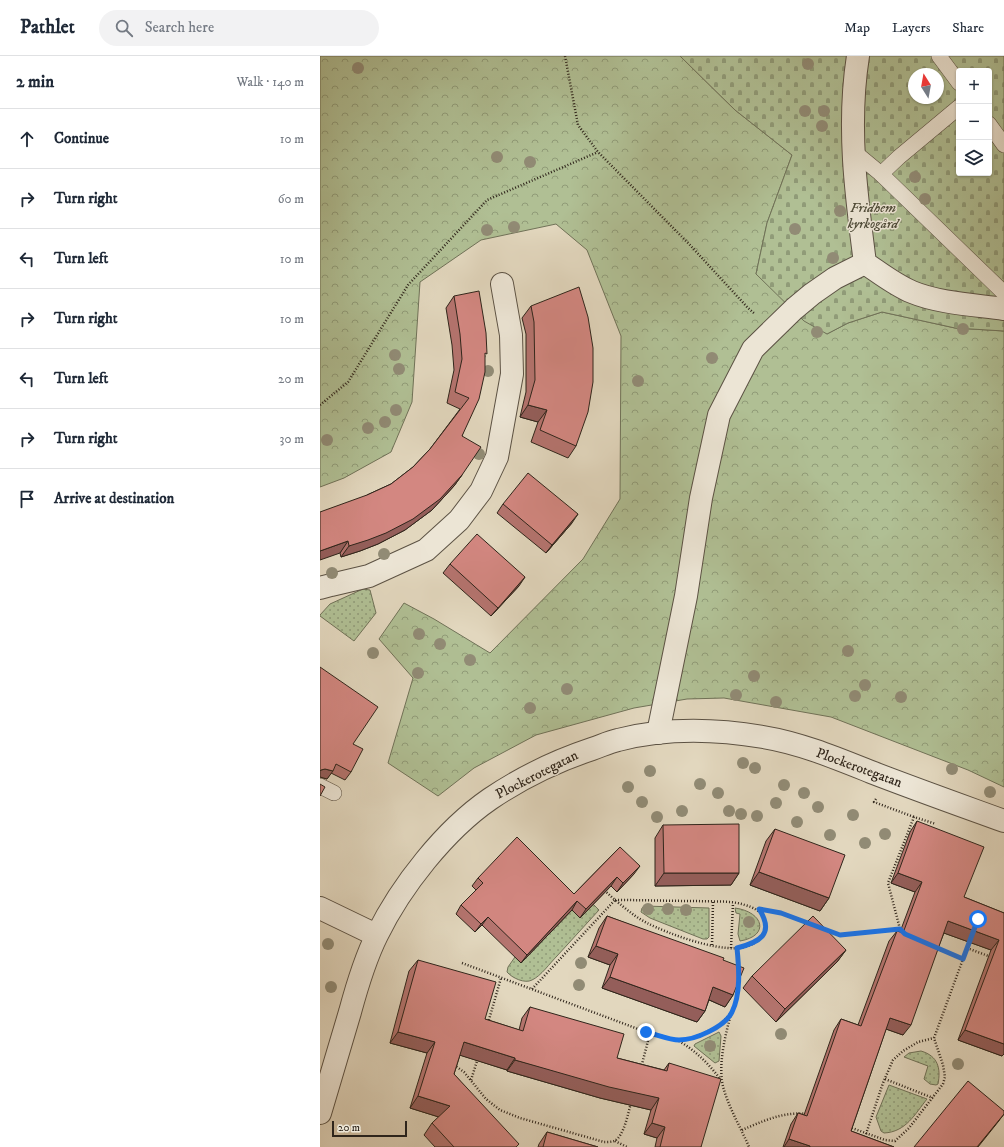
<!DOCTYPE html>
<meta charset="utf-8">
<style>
:root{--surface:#fff;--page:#f2f2f3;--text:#1f2937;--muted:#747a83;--line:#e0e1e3}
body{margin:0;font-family:"IM FELL DW Pica",serif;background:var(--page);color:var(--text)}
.controls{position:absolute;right:12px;top:12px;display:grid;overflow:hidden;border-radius:4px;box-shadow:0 1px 3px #0004}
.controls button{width:36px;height:36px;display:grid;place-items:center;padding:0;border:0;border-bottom:1px solid var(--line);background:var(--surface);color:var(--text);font:20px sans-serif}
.compass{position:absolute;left:588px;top:12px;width:36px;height:36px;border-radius:50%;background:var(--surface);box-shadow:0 1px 3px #0004;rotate:349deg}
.scale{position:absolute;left:12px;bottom:10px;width:75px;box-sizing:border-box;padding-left:4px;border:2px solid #2f251b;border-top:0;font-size:11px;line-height:14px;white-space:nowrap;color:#2f251b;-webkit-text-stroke:3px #ece5d5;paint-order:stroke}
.stop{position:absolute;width:12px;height:12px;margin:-9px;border:3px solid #1a73e8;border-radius:50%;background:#fff}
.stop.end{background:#1a73e8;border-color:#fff;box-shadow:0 1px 4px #0008}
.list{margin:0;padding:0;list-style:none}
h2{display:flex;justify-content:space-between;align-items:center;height:52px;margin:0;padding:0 16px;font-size:17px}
h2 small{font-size:13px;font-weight:400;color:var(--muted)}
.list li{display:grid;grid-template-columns:26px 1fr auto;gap:12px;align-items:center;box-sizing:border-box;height:60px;padding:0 16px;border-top:1px solid var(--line)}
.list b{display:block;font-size:15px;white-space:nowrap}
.list em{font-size:13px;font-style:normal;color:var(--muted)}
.icon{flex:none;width:22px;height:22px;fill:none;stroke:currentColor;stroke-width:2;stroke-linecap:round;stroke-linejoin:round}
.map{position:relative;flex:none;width:684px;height:1091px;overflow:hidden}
header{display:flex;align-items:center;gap:24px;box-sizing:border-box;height:56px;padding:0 20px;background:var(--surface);border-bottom:1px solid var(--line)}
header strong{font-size:19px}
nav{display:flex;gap:22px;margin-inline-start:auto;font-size:14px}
.search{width:280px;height:36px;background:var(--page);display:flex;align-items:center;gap:10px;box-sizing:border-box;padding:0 14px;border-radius:22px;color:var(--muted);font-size:15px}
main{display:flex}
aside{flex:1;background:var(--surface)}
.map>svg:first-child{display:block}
.grass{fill:url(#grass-dots);stroke:#707258}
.forest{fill:url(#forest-crowns);stroke:#707258}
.cemetery{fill:url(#cemetery-stones);stroke:#707258;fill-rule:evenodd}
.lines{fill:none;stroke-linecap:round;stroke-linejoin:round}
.lane-casing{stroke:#5c5244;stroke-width:16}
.street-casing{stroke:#5c5244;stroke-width:24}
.path{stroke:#2f251b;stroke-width:2.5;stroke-dasharray:1 2;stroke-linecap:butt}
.lane{stroke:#ece5d5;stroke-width:15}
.street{stroke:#ece5d5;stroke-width:22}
.tree{fill:#918b75}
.wall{fill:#b5746f;stroke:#2f251b}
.shaded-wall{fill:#945e5a;stroke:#2f251b}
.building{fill:#d38781;stroke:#2f251b}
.route{stroke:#1a73e8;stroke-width:5}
.labels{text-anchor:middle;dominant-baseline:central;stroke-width:3;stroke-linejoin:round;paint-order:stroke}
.park-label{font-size:14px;font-style:italic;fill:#4f4c39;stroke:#ece5d5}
.street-label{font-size:14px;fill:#2f251b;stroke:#ece5d5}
</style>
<header>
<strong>Pathlet</strong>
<div class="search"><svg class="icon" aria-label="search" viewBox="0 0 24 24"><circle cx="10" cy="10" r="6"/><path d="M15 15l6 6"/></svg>Search here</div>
<nav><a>Map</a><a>Layers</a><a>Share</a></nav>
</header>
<main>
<aside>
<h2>2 min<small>Walk · 140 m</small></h2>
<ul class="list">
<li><svg class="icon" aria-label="ahead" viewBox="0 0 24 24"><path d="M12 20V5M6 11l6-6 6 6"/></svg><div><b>Continue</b></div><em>10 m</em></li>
<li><svg class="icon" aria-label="right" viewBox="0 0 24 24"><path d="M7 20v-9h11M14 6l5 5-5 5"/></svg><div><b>Turn right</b></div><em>60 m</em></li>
<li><svg class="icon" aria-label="left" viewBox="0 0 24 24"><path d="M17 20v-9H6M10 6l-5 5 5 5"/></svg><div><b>Turn left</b></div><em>10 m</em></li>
<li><svg class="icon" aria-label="right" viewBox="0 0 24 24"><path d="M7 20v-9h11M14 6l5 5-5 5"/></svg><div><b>Turn right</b></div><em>10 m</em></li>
<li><svg class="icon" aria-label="left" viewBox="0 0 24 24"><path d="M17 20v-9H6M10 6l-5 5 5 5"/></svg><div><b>Turn left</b></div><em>20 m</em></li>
<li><svg class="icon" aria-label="right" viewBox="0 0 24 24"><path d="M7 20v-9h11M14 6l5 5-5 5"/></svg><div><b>Turn right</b></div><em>30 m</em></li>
<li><svg class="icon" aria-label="arrive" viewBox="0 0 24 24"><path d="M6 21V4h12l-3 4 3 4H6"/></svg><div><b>Arrive at destination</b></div></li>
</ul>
</aside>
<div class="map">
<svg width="684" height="1091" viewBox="0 0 684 1091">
<defs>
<pattern id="grass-dots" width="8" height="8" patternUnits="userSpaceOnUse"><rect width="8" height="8" fill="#b0bf94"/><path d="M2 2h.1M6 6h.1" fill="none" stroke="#909b78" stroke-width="1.8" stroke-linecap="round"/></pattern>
<pattern id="forest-crowns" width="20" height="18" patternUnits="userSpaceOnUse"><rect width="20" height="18" fill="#b0bf94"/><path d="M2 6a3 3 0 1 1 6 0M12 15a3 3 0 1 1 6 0" fill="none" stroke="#909b78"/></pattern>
<pattern id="cemetery-stones" width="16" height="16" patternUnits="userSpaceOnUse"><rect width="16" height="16" fill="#b0bf94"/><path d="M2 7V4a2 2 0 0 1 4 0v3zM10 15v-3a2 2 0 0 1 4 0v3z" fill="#909b78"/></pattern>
</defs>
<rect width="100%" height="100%" fill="#e2d7be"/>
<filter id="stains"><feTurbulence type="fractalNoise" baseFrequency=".005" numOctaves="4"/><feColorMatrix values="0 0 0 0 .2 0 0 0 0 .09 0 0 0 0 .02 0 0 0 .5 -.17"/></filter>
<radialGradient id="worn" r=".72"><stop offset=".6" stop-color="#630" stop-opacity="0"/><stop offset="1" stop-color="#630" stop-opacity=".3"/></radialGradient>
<g class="grass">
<polygon points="43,533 50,534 56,557 34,585 0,560 0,559 10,548"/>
<path d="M273,848L279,854C265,869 251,885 237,900C230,907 221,920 212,924C205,928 192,922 187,916L188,911L195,901L201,907L247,850L260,861Z"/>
<polygon points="324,850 389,852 389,881 387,883 383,883 330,862 321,856 322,852"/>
<path d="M415,852C444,856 450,880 420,885L418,878L420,858L416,857Z"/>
<polygon points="399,976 401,980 399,1005 395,1007 374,990 375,988"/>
<path d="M601,995C618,1000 621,1012 618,1028L616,1029L610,1028L604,1023L608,1010L584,1001L589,997Z"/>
<path d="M569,1029L607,1043C595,1058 586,1076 564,1077L561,1075L556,1061Z"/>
</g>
<polygon class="forest" points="0,0 360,0 415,54 472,99 447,167 436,218 507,278 528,267 562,256 635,272 684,275 684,731 648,714 511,661 404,642 367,643 314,652 216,679 154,712 118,740 68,707 93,622 59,583 84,547 114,563 170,597 263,503 300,443 301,280 267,194 236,168 161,184 100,226 92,346 71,396 24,422 0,431"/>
<path class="cemetery" d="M360,0H684V275L635,272L562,256L528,267L507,278L484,265L436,218L447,167L472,99L415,54ZM639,15H669V117H639ZM594,18H618V42H594Z"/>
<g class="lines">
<defs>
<g id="lane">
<polyline points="619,0 639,27"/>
<polyline points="669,68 684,89"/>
<polyline points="532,94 561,118 684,237"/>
<polyline points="561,118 579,101 639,51"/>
<polyline points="0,730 14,737"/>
</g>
<g id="street">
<path d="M538,0C527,69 536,138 545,207C560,217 575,229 592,236C618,247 656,249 684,253"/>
<polyline points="0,532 11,529 49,520 106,494 139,464 161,435 177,401 192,318 191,279 182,228"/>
<polyline points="338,677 366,540 381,442 399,359 433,293 474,253 492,238 515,222 545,207"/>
<polyline points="0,852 56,879"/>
<path d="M0,1057C10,1023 20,990 30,956C37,930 45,903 57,879C81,830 125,774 170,743C201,722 236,705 272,693C281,690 289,686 298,684C344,672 396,673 443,681C480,687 516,702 551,716C595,733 640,749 684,765"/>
</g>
</defs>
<use href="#lane" class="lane-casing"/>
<use href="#street" class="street-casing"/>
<g class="path">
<polyline points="245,0 258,69 278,96 370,189 428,252 435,258"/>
<polyline points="0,349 28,326 88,229 167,144 278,96"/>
<polyline points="556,743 554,746 594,761"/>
<path d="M295,844C323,844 350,845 377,845C393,846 410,844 425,849C459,858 447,891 417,892C393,894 349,878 327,867C315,861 305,852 295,844Z"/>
<polyline points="439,853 461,857 488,867"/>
<polyline points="504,873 520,879 580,873 568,827 594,761 616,768"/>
<polyline points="392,889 393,846"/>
<polyline points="411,892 413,847"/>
<polyline points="417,892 418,912"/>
<polyline points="615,892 643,903"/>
<polyline points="647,892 671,901"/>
<polyline points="142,907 326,976 358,984 373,982 399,970 411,957 417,941 418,925"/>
<polyline points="212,933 295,844 284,834"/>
<path d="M411,958C405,980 397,1012 404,1034C410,1054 421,1072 429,1091"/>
<polyline points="168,967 181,922"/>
<path d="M359,985C376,995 389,1008 401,1024"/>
<path d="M134,1009L144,1016L166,1043L180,1054L200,1062L284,1086C287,1086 291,1086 294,1085C304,1081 308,1057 311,1047"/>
<polyline points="321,1012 330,977"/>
<polyline points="565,1023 613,1042"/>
<polyline points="151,1024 158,1002"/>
<polyline points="529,1071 565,1084 575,1085 589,1072 623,1028 625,1021 623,1009 614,982 650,884"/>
<path d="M422,1074C441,1066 464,1055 486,1058"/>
<polyline points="546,1078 563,1027 573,1004 583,995 598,986 614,982"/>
<polyline points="295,1085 307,1091"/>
</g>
<use href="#lane" class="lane"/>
<use href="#street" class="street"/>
</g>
<g class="tree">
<circle cx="488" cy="8" r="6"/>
<circle cx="38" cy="12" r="6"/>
<circle cx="485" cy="55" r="6"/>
<circle cx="504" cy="55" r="6"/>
<circle cx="502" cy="70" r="6"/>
<circle cx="177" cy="101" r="6"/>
<circle cx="210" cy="106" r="6"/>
<circle cx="595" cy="121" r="6"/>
<circle cx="605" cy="143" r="6"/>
<circle cx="520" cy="155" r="6"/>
<circle cx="194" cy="171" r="6"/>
<circle cx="475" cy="173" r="6"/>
<circle cx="167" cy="174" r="6"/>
<circle cx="513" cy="202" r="6"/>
<circle cx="643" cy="273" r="6"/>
<circle cx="497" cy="276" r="6"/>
<circle cx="75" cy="299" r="6"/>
<circle cx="392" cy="302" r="6"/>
<circle cx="79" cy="313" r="6"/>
<circle cx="168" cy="315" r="6"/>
<circle cx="318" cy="325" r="6"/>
<circle cx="76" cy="354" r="6"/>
<circle cx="65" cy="366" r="6"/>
<circle cx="48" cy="372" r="6"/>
<circle cx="7" cy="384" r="6"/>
<circle cx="159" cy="398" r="6"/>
<circle cx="64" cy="498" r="6"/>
<circle cx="12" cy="517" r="6"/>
<circle cx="99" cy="578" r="6"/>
<circle cx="120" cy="588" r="6"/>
<circle cx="528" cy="595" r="6"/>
<circle cx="53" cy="597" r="6"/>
<circle cx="150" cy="604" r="6"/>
<circle cx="98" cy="617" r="6"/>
<circle cx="434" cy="620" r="6"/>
<circle cx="545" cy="629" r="6"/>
<circle cx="247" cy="633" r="6"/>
<circle cx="416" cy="639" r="6"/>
<circle cx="535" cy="640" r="6"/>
<circle cx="581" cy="641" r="6"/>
<circle cx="456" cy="646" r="6"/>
<circle cx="210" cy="652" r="6"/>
<circle cx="423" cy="707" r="6"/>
<circle cx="435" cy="712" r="6"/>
<circle cx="632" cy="713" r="6"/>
<circle cx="330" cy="715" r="6"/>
<circle cx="380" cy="728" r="6"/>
<circle cx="464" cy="729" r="6"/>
<circle cx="308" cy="731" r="6"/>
<circle cx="670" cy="736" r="6"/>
<circle cx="398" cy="737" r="6"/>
<circle cx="484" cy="737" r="6"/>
<circle cx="322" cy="746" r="6"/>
<circle cx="456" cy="747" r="6"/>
<circle cx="498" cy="751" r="6"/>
<circle cx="362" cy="755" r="6"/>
<circle cx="409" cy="755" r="6"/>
<circle cx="421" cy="758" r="6"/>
<circle cx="533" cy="759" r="6"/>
<circle cx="437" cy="760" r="6"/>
<circle cx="337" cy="761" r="6"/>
<circle cx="477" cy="766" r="6"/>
<circle cx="565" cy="778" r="6"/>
<circle cx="510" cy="779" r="6"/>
<circle cx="545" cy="787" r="6"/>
<circle cx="328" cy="853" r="6"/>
<circle cx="348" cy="853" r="6"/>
<circle cx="366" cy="854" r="6"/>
<circle cx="429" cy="866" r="6"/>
<circle cx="8" cy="888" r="6"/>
<circle cx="261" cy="907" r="6"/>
<circle cx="259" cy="929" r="6"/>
<circle cx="11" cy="931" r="6"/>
<circle cx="461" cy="978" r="6"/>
<circle cx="390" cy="990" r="6"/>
<circle cx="638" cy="1008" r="6"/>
</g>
<g class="wall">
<polygon points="134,240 165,300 142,380 142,419 134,430 112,454 85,474 58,488 40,495 21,501 20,497 47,439 71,428 93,411 110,393 140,353 127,347 134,314 132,289 126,252"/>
<polygon points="211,250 256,390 248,402 211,386 218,366 200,361 206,336 206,278 202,262"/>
<polygon points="183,448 252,467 226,497 177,457"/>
<polygon points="130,508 199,530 171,560 123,517"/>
<polygon points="33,688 31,716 25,724 11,717 7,723 0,721"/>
<polygon points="597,765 644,841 684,857 684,856 684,998 682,1000 638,984 671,894 624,877 583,979 566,973 531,1075 574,1091 463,1091 471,1068 478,1057 484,1059 514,974 521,963 538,969 569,885 577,875 580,876 595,836 571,827 590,776"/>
<polygon points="343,769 419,817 411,829 335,830 335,782"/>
<polygon points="455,773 509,842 500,855 430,829 446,785"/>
<polygon points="300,791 314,818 297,836 291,830 260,862 252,854 201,907 162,869 155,876 136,858 141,849 156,834 152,830 158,822 254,838"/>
<polygon points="287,860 403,904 413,939 405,951 389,944 385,955 377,966 282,932 290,909 268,901 279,872"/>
<polygon points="526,894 517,906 456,966 423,932 432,920"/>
<polygon points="98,904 165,963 199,974 202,962 210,951 297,1002 344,1014 349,1007 381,1091 335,1091 337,1082 324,1078 331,1054 280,1042 187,1015 187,1014 140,999 134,1018 197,1091 115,1091 104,1079 112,1067 119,1061 90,1052 107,997 70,987 89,915"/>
<polygon points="227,1076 278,1091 218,1091 219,1088"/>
</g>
<g class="shaded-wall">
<polygon points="208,349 227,354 218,366 200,361"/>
<polygon points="142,419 134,430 112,454 85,474 58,488 40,495 21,501 29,490"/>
<polygon points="258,458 252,467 226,497 232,489"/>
<polygon points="28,485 20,497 0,504 0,495"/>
<polygon points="205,521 199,530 171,560 178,552"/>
<polygon points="5,713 13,715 7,723 0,721 0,715 1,714"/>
<polygon points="320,810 314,818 297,836 303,827"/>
<polygon points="439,816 509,842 500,855 430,829"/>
<polygon points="344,817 419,817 411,829 335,830"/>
<polygon points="578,817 602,826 595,836 571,827"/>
<polygon points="297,821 291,830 260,862 266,853"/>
<polygon points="257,845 252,854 201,907 207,899"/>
<polygon points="168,861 162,869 155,876 161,868"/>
<polygon points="628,865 679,884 671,894 621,876"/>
<polygon points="276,890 298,898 290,909 268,901"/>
<polygon points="526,894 517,906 456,966 465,953"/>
<polygon points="290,921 385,955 377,966 282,932"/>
<polygon points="393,931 413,939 405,951 385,942"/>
<polygon points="570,962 591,969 583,979 563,972"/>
<polygon points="645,974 684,988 684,998 682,1000 638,984"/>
<polygon points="78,976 115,986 107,997 70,987"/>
<polygon points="144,986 195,1002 187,1014 136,998"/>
<polygon points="195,1004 339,1042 331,1054 280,1042 187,1015"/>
<polygon points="98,1040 130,1050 122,1062 90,1052"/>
<polygon points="684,1058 678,1066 658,1091 657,1091"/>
<polygon points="332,1067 345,1071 337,1082 324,1078"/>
<polygon points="469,1083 490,1090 490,1091 464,1091"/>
</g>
<g class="building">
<polygon points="259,231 268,261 273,292 273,326 268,356 256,390 220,374 227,354 208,349 215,324 214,266 211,250"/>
<polygon points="159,235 166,277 167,298 165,297 165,316 159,343 142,380 161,391 142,419 120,443 93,463 66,477 48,484 29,490 28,485 0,495 0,456 47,439 71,428 93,411 110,393 149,342 135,336 142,303 140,278 134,240"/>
<polygon points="208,417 258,458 232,489 183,448"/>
<polygon points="157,478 205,521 178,552 130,508"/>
<polygon points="0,611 58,651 33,688 43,693 31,716 16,708 13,715 5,713 1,714 0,715"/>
<polygon points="0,728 5,731 0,740"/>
<polygon points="597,765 664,791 644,841 684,857 684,988 645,974 679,884 628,865 591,969 570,962 531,1075 574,1091 490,1091 490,1090 469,1083 478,1057 487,1060 521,963 541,970 577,875 583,877 602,826 578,817"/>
<polygon points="419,768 419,817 344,817 343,769"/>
<polygon points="455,773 525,799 509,842 439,816"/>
<polygon points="197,781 254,838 300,791 320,810 303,827 297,821 266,853 257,845 207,899 168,861 161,868 141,849 163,827 158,822"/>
<polygon points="287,860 404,902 403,904 424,912 413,939 393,931 385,955 290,921 298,898 276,890"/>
<polygon points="493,860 526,894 465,953 432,920"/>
<polygon points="98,904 176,926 165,963 203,975 210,951 304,978 297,1002 347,1015 349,1007 401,1023 381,1091 340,1091 345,1071 332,1067 339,1042 289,1031 195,1004 195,1002 144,986 134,1018 199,1088 196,1091 134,1091 112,1067 130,1050 98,1040 115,986 78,976"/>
<polygon points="648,1025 684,1055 684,1058 657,1091 594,1091"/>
<polygon points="227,1076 278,1091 223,1091"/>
</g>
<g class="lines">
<path class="route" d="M326,976C335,978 350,984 359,984C375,984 405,971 412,956C421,938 419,912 417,892C440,886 455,878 439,853L461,857L520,879L580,873L585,878L643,903L658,863"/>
</g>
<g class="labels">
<g class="park-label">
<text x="553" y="152">Fridhem<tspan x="553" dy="16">kyrkogård</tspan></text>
</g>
<g class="street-label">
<text transform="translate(539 712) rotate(20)">Plockerotegatan</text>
<text transform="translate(217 719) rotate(-27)">Plockerotegatan</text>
</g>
</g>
<rect width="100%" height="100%" filter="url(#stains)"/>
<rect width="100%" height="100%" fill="url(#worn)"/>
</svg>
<div class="controls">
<button>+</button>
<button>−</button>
<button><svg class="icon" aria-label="layers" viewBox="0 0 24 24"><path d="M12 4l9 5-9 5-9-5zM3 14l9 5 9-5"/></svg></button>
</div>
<svg class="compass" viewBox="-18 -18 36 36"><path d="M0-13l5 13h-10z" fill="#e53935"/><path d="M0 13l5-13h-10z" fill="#747a83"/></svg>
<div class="scale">20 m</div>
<div class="stop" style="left:658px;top:863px"></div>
<div class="stop end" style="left:326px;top:976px"></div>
</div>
</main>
